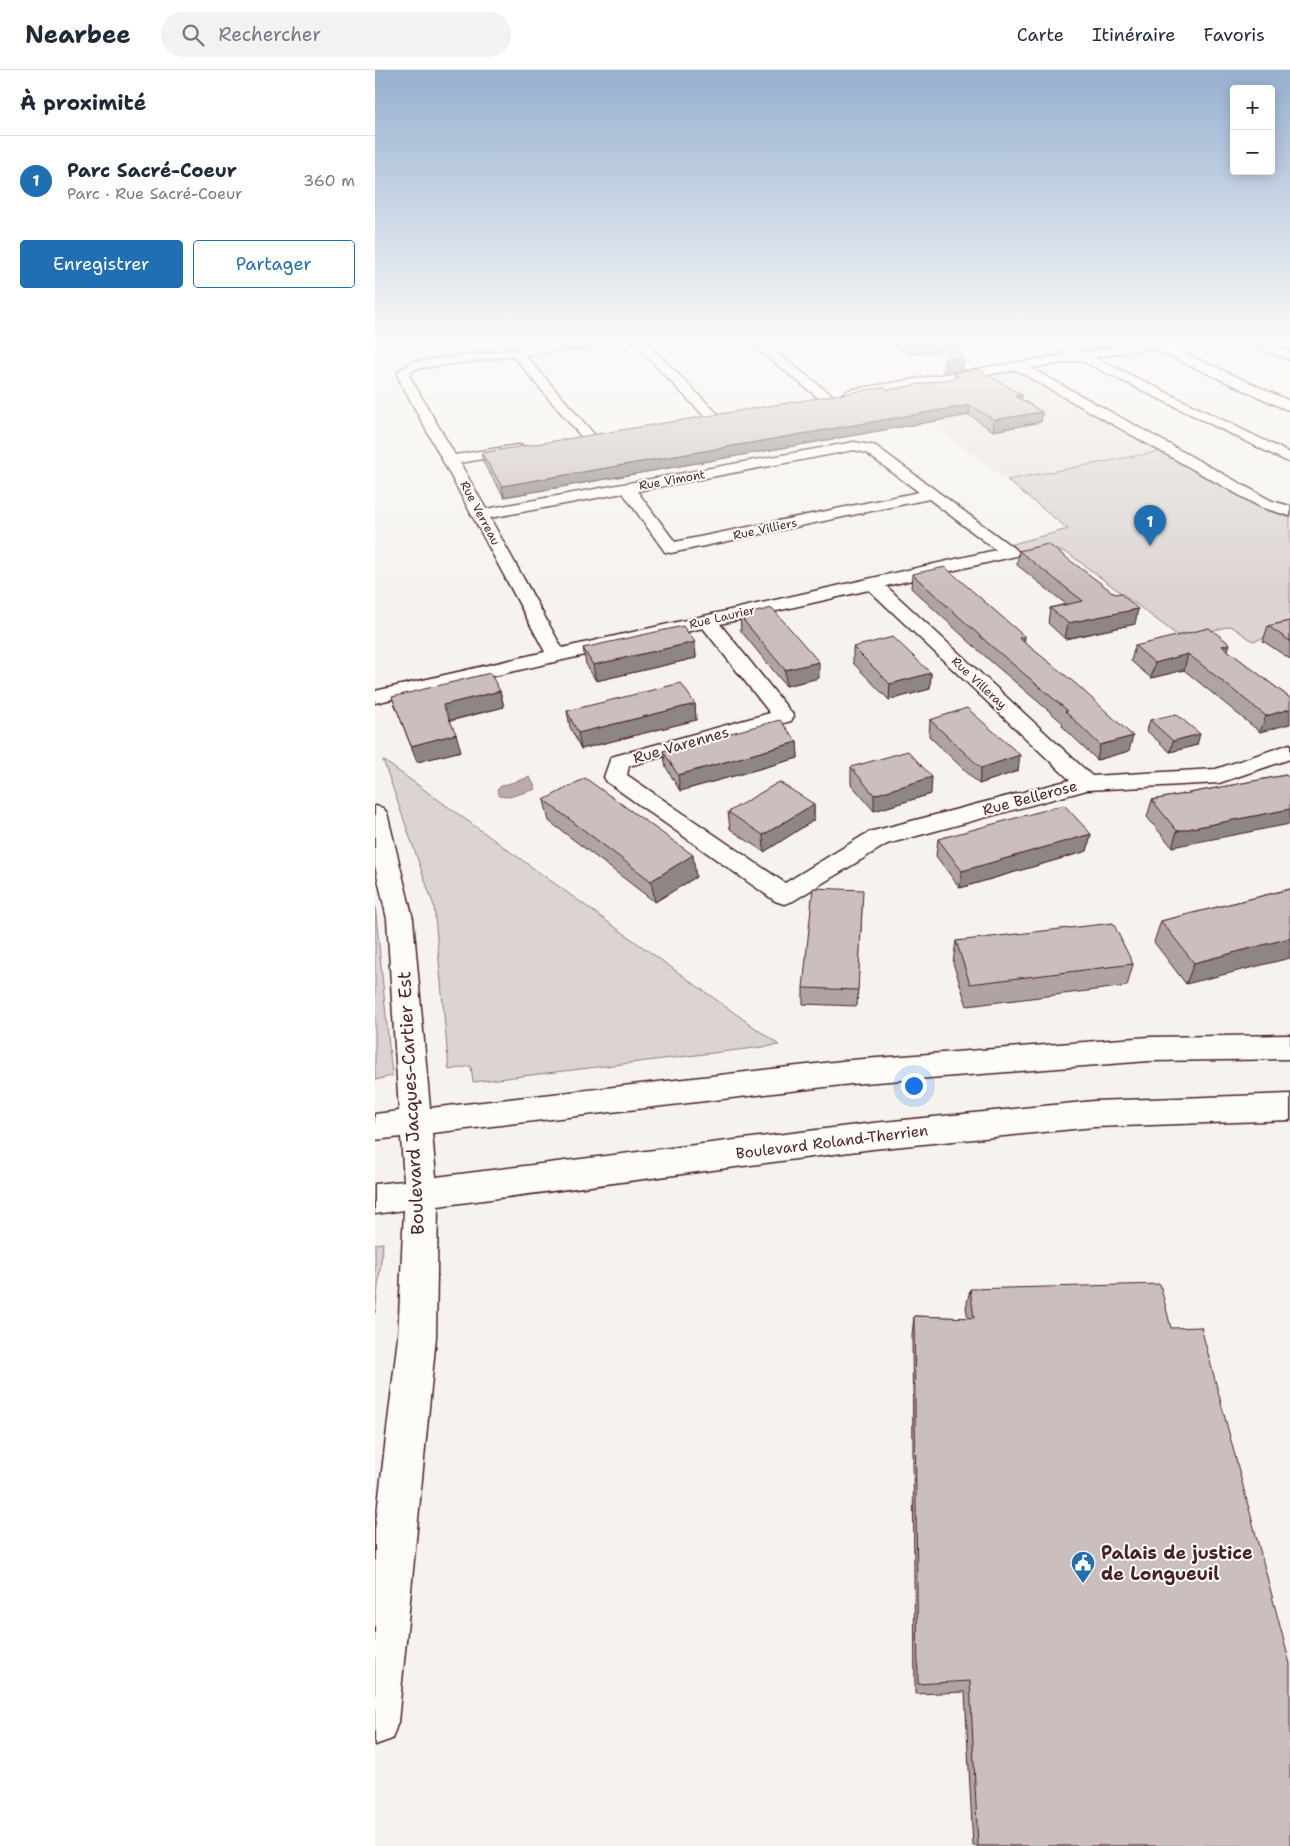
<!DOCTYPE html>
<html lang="fr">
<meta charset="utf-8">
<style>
:root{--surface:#fff;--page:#f2f2f3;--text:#1f2937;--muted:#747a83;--line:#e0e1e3;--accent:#1f6fb2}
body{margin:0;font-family:"Shantell Sans",sans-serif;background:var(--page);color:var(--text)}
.controls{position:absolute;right:15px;top:15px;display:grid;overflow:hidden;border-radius:5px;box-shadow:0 2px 12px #0003}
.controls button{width:45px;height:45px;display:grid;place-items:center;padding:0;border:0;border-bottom:1px solid var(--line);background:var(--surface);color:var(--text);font:25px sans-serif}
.you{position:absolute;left:538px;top:1015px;width:18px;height:18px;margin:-12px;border:4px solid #fff;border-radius:50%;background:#1a73e8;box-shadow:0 0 0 8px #1a73e833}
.badge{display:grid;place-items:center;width:32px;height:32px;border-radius:50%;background:var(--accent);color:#fff;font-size:16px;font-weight:700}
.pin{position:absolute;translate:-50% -41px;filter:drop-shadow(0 1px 2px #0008)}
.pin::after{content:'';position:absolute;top:26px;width:18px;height:15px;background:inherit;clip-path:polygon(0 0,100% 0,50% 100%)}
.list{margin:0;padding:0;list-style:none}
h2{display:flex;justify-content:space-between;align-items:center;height:65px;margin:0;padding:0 20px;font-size:21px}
h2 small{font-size:16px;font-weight:400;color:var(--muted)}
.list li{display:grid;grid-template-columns:32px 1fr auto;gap:15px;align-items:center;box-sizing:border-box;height:90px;padding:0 20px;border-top:1px solid var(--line)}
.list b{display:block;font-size:19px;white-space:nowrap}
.list p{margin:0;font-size:16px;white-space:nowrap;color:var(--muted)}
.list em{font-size:16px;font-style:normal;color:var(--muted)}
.actions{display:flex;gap:10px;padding:15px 20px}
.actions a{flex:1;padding:11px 0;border:1px solid var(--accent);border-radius:5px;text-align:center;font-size:18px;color:var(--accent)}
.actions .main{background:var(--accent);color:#fff}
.icon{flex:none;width:28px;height:28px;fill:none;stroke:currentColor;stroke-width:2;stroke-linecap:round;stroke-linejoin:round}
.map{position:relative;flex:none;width:915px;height:1776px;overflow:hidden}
header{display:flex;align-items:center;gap:30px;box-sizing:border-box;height:70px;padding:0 25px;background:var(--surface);border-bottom:1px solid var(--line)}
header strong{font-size:24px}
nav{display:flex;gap:28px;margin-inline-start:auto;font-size:18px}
.search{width:350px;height:45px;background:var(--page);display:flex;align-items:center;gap:12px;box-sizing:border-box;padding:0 18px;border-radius:28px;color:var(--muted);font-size:19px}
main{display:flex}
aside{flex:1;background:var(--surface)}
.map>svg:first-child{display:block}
.built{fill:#e9e3e0}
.green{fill:#dcd4d2;stroke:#937a7e}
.water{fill:#bbabac;stroke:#8e7378}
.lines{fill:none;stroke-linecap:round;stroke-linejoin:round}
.minor-casing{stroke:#4a1f2b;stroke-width:3}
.major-casing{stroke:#4a1f2b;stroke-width:3}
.minor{fill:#fdfcf7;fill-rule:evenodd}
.major{fill:#fdfcf7;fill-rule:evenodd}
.wall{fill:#afa4a3;stroke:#4a1f2b}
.shaded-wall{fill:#8e8685;stroke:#4a1f2b}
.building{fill:#cbbfbe;stroke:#4a1f2b}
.labels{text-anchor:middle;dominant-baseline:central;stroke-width:4;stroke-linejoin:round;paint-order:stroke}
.far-street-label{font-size:12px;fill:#4a1f2b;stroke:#fdfcf7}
.street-label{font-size:15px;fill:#4a1f2b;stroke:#fdfcf7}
.near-street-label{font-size:18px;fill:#4a1f2b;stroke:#fdfcf7}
.near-poi-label{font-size:18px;font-weight:bold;fill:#4a1f2b;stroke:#fdfcf7;text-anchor:start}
</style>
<header>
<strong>Nearbee</strong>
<div class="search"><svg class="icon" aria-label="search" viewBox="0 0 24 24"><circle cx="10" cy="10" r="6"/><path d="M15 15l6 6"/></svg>Rechercher</div>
<nav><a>Carte</a><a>Itinéraire</a><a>Favoris</a></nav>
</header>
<main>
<aside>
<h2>À proximité<small></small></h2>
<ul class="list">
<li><span class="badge">1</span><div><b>Parc Sacré-Coeur</b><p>Parc · Rue Sacré-Coeur</p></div><em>360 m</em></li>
</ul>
<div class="actions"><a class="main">Enregistrer</a><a>Partager</a></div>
</aside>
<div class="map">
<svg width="915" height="1776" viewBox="0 0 915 1776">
<rect width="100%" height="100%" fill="#f6f3ef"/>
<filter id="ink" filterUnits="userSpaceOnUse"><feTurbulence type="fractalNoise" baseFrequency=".02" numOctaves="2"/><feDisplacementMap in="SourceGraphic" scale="10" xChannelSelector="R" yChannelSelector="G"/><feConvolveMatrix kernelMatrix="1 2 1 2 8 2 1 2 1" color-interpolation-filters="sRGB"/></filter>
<g filter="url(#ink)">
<polygon class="built" points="642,299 787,381 632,410 511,321"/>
<g class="green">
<polygon points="787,381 889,439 900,443 915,444 915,560 878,571 856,556 806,568 693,483 664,476 642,481 634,475 693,459 632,410"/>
<polygon points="8,690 404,975 98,1012 96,996 74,1000 59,836"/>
<polygon points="0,835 17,1006 0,1010"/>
<polygon points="8,1173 0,1243 0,1174"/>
</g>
<polygon class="water" points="155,707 161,719 134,727 124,726 122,720 126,716"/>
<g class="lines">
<defs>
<g id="minor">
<path d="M209,270H242L236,274L150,285L219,364L221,367L219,370H209L138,286L40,299L35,303V307L80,385L143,375L148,376L150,379L148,382L143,383L85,393L111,439L479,372L501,376L644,482L641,486L511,516L717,706L841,699L915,674V689L844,713L712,720L512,774L418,831L409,834L400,831L232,712L229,707L236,687L395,643L328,558L0,633V621L170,582L23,307V301L37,292ZM479,380L491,383L544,422L300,472L262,421ZM248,423L290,482L296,483L554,429L621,480L187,578L115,448ZM494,520L695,710L494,762L410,813L252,705L254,696L416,651L419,646L345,554Z"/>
<polygon points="256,270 269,270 343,344 345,347 343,350 333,350"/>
<polygon points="372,270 385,270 457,325 459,328 457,331 447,331"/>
<polygon points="669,270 684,270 708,282 769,272 770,270 808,270 806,273 792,275 915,331 915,340 910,339 777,278 719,287 915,383 915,393 705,290 656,298 897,431 915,436 915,446 885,437 641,300 474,328 467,324 474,320 694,284"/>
<polygon points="870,270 886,270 915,282 915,290 872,273"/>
</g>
<polygon id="major" points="0,736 8,738 12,743 38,849 55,1038 476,990 774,967 915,965 915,989 774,991 476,1014 57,1063 61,1107 498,1053 719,1031 915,1024 915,1050 719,1057 498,1079 63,1136 61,1267 23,1652 17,1669 0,1675 0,1460 23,1267 29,1140 0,1144 0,1114 29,1111 26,1067 0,1070 0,1044 24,1041 12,849 0,796"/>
</defs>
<use href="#minor" class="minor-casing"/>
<use href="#major" class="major-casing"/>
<use href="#minor" class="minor"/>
<use href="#major" class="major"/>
</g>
<g class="wall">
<polygon points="511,270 601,270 600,275 535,285"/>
<polygon points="579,303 646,329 667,342 666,352 618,361 594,345 129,427 109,394 106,383 513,320 579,308"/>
<polygon points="644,481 760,554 690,569 673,553 675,538 691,534 642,495"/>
<polygon points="537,504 650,573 754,681 722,690 687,656 688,653 612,588 536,518"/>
<polygon points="365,546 444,608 411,616 366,561"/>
<polygon points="915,551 915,589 888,571 893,556"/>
<polygon points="320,572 321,588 221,611 211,594 208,578"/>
<polygon points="760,576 853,581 915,628 885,662 809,600 776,608 756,591"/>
<polygon points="478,577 556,603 555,619 514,630 478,593"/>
<polygon points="125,621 129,637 75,651 86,681 42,692 17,627"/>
<polygon points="320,634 321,650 206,679 195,657 192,641"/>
<polygon points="555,650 643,701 604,714 554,666"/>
<polygon points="775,650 822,675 795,682 772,661"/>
<polygon points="422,672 423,688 305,721 291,697 288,681"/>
<polygon points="476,697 556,724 499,741 476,714"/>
<polygon points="911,705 797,777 772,747 777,730"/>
<polygon points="169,730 321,807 280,832 174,751"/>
<polygon points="439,734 439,750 389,782 355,759 353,742"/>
<polygon points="716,764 712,781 585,818 561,786 563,769"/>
<polygon points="915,819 811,914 779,872 786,851"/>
<polygon points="487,836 482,936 428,934 428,918"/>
<polygon points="581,871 758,894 752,916 592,936 578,893"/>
<polygon points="595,1219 915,1776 598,1776 590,1622 540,1624 537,1265 539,1246 593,1248 591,1238"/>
</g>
<g class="shaded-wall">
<polygon points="563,270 601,270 600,275 535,285 536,274"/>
<polygon points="589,287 588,299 568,303 569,290"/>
<polygon points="647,325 646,335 640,326"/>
<polygon points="595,335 594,345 129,427 127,416"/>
<polygon points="667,342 666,352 618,361 619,350"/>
<polygon points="763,539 760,554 690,569 693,553"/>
<polygon points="650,567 648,581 644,568"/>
<polygon points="320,572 321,588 221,611 218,595"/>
<polygon points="855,574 850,590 847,576"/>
<polygon points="813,584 809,600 776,608 780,593"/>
<polygon points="444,592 444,608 411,616 410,600"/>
<polygon points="556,603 555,619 514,630 515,614"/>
<polygon points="125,621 129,637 73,651 68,635"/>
<polygon points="320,634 321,650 206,679 203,663"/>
<polygon points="915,639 915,654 885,662 891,646"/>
<polygon points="81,664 86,681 42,692 36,676"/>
<polygon points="825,664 822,675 795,682 798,671"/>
<polygon points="758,666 754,681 722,690 725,675"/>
<polygon points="422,672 423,688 305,721 303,705"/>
<polygon points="645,685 643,701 604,714 606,698"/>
<polygon points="557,707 556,724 499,741 499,725"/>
<polygon points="439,734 439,750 389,782 388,765"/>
<polygon points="915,739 915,754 797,777 802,761"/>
<polygon points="716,764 712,781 585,818 587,801"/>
<polygon points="318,785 321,807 280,832 276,811"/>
<polygon points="915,868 915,888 811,914 819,893"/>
</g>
<g class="building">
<polygon points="529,270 563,270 536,274"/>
<polygon points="576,280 589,287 569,290"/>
<polygon points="603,299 647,325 640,326 667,342 619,350 595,335 127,416 106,383 510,317 513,320 585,307 579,303"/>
<polygon points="673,474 740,524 745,523 763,539 693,553 675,538 708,531 644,481"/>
<polygon points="570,497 650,567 644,568 701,614 758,666 725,675 690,641 693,641 614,574 537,504"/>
<polygon points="397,538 444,592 410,600 365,546"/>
<polygon points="915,551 915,571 893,556"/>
<polygon points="308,556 320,572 218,595 208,578"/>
<polygon points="834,558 855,574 847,576 915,628 915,639 891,646 813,584 780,593 760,576"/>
<polygon points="518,567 556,603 515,614 478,577"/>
<polygon points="115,603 125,621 68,635 81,664 36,676 17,627"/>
<polygon points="306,613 320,634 203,663 192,641"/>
<polygon points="592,638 645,685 606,698 555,650"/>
<polygon points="801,644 825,664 798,671 775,650"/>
<polygon points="405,650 422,672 303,705 288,681"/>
<polygon points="533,681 557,707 499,725 476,697"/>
<polygon points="911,705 915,709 915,739 802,761 777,730"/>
<polygon points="210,708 318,785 276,811 169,730"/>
<polygon points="404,712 439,734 388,765 353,742"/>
<polygon points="689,735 716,764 587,801 563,769"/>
<polygon points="438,818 488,820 483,920 428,918"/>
<polygon points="915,819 915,868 819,893 786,851"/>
<polygon points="738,853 758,894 595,914 581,871"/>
<polygon points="785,1214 796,1258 826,1257 915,1594 915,1776 603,1776 595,1611 543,1614 539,1246 599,1248 595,1219"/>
</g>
</g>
<linearGradient id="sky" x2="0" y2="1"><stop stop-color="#96b0d0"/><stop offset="0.52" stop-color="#fbfaf8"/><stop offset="1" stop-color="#fbfaf8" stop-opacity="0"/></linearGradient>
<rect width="915" height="519" fill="url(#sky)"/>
<defs>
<symbol id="civic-pin" viewBox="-11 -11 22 30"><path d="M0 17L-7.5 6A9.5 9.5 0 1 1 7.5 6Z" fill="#1f6fb2" stroke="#fdfcf7"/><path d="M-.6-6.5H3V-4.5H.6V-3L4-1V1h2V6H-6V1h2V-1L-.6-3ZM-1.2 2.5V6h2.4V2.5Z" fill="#fff"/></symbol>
</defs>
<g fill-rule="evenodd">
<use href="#civic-pin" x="694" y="1479" width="28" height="38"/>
</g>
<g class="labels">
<g class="far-street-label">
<text transform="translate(297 410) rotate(-10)">Rue Vimont</text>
<text transform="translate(105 443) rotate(62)">Rue Verreau</text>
<text transform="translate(390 459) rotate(-12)">Rue Villiers</text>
<text transform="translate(347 547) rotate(-13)">Rue Laurier</text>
<text transform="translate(604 613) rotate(43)">Rue Villeray</text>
</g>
<g class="street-label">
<text transform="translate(306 675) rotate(-16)">Rue Varennes</text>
<text transform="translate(655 728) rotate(-15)">Rue Bellerose</text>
<text transform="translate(457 1072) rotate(-7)">Boulevard Roland-Therrien</text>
</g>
<g class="near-street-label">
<text transform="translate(36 1033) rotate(-93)">Boulevard Jacques-Cartier Est</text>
</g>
<g class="near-poi-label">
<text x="726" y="1483">Palais de justice<tspan x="726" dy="21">de Longueuil</tspan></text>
</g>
</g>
</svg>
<div class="controls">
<button>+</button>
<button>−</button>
</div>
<div class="you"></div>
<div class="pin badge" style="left:775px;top:476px">1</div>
</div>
</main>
